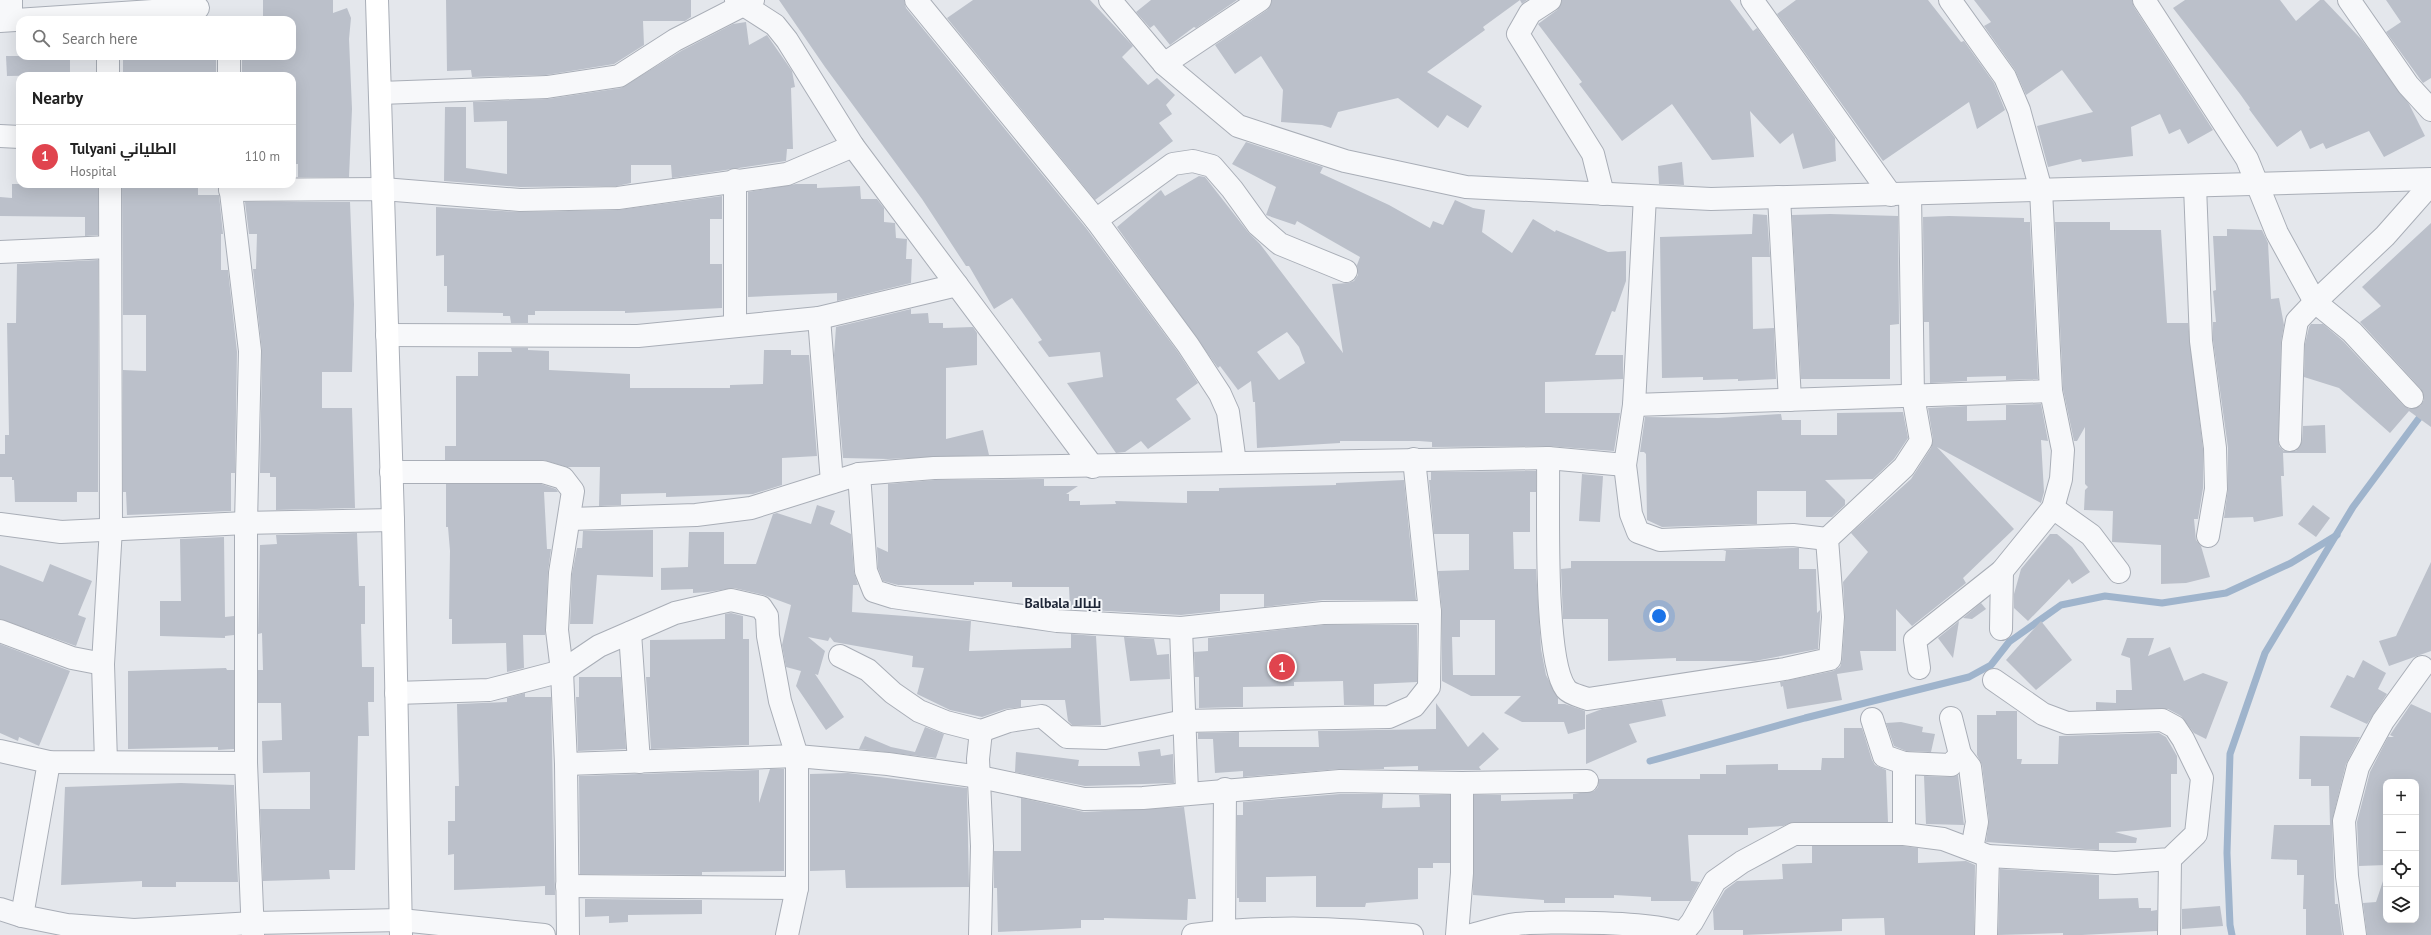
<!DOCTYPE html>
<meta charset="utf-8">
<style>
:root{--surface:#fff;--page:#f2f2f2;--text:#222;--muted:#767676;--line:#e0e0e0;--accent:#d1495b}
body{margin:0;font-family:"PT Sans",Cairo,sans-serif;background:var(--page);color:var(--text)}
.controls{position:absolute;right:12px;bottom:12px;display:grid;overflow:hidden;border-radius:8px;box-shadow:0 4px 16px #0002}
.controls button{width:36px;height:36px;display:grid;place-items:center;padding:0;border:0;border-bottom:1px solid var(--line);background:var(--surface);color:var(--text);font:20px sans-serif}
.you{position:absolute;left:1659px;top:616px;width:14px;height:14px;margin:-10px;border:3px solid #fff;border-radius:50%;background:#1a73e8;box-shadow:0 0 0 6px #1a73e833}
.badge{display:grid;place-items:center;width:26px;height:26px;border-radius:50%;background:var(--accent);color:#fff;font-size:13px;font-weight:700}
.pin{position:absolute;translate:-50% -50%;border:2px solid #fff;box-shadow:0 1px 4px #0006}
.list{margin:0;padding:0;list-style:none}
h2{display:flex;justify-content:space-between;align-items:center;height:52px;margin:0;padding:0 16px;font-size:17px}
h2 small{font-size:13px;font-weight:400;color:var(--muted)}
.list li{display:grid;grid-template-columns:26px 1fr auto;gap:12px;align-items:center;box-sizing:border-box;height:64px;padding:0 16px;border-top:1px solid var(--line)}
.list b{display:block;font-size:15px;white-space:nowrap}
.list p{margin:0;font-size:13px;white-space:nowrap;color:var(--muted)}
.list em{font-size:13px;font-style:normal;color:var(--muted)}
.icon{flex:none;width:22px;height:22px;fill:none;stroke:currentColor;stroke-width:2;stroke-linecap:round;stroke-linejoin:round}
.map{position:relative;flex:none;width:2431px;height:935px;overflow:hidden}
.search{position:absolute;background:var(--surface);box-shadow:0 4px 16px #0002;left:16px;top:16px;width:280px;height:44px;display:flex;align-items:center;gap:10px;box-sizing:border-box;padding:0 14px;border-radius:12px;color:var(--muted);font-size:15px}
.panel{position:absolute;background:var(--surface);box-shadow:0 4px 16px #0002;left:16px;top:72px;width:280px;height:116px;border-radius:12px}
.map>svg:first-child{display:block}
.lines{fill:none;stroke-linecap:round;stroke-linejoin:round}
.stream{stroke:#9fb4cc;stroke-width:7}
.building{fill:#bbc0ca;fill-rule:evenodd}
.street-casing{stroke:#a9aeb7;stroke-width:24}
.secondary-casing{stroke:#a9aeb7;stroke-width:24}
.street{stroke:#f7f8fa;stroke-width:22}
.secondary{stroke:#fff;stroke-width:22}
.labels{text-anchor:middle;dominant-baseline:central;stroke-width:4;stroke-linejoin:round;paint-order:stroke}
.district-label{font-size:14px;font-weight:bold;fill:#1d2536;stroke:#f4f6f9}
</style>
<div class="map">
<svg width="2431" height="935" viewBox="0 0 2431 935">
<rect width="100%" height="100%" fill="#e4e7ec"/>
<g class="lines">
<g class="stream">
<polyline points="1650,761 1805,718 1969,677 1991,665 2009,642 2061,605 2105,596 2162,603 2226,593 2291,563 2337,535"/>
<polyline points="2232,935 2230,925 2227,853 2230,754 2265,653 2353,507 2431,402"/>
</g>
</g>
<g class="building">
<polygon points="263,0 333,0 333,13 347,8 351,18 349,39 352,109 349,177 298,177 298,164 292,164 292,75 242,75 242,56 292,56 292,20 263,20"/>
<polygon points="446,0 691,0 691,17 685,21 643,21 644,45 614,64 546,75 472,77 471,70 447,71"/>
<polygon points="779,0 904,0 906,8 1086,228 1178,352 1198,383 1176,399 1191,419 1148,449 1141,441 1125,452 1116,453 1067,383 1103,377 1100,352 1049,357 1038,342 1042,340 1012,298 994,309 969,266 966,266 922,199 825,67"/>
<polygon points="973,0 1090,0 1133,46 1122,57 1148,85 1157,78 1175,95 1166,105 1172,114 1159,123 1173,141 1095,200 947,18"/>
<polygon points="1151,0 1237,0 1196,28 1194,27 1170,45 1154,25 1150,28 1136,12"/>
<polygon points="1272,0 1527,0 1522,4 1520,0 1483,27 1485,30 1427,72 1482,106 1468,128 1447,115 1438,128 1398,98 1338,112 1331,128 1322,125 1281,122 1283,90 1261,56 1235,74 1215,45 1267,10"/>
<polygon points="1562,0 1730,0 1753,31 1757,28 1835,138 1836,161 1803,169 1793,133 1780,144 1750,111 1754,157 1712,160 1672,104 1622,141 1579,84 1582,82 1538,24 1557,10"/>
<polygon points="1796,0 1928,0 1961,42 1964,41 1994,83 2005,110 1977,129 1969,102 1883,161 1777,14"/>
<polygon points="1974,0 2132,0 2134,7 2213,130 2188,144 2180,129 2169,134 2160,114 2131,127 2133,156 2082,162 2081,159 2048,167 2037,126 2093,112 2062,70 2026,95 2015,70 1984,26 1991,22"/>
<polygon points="2185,0 2280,0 2296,21 2320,0 2324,0 2361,39 2409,104 2425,136 2384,157 2369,131 2326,149 2323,143 2310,149 2301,130 2277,147 2249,109 2250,108 2240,94 2173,8"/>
<polygon points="2386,0 2431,0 2431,78 2423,83 2386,32 2401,22"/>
<polygon points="746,22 749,45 767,35 792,71 795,87 791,88 793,149 787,149 786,161 672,178 671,165 631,165 631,183 617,186 520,187 444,181 445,107 466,107 466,168 507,174 507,121 474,122 473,102 548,99 621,88 681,51 733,24"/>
<polygon points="6,56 70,56 70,75 7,76"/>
<rect x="123" y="56" width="93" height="20"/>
<path d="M1246,142L1323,167L1320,173L1389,205L1430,228L1433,221L1443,225L1455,200L1473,208L1485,210L1482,232L1512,253L1533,219L1555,232L1556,230L1608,252L1626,251V281L1615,312L1612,311L1595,355H1623V379L1545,382V413H1620L1614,451L1548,446L1432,447V442L1419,441H1340V443L1257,448L1255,402H1253L1251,381L1238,390L1220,366L1218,368L1117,227L1161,190L1165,196L1199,176L1205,177L1248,232L1260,244L1343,353L1332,284L1348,283L1354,281L1358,275L1357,265L1360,257L1297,221L1295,225L1266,215L1276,187L1232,164ZM1287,332L1299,347L1305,363L1279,380L1257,352Z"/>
<polygon points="1682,162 1684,185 1659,184 1658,166"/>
<polygon points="12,184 98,184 98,235 85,236 85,217 0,216 0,197 12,198"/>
<polygon points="122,184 198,184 198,195 219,195 223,234 221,234 221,270 228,270 237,352 235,473 231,473 231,511 127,515 126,492 123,492 123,370 146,371 146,315 123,315"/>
<polygon points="796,184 817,184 817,188 860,186 861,199 877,199 884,208 884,222 895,223 896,238 907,239 906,259 912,259 911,283 837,301 837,293 748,297 748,192"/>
<polygon points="722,196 722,219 710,219 710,264 722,264 722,308 625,313 625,311 535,311 535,315 528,315 528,323 511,323 510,316 503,316 503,313 447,312 447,286 444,286 444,255 436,256 436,207 520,212 618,210"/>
<polygon points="245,202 350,202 354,304 352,372 322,372 322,408 352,408 355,508 276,510 276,477 270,477 270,473 260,473 262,351 253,269 256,269 257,234 249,234"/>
<polygon points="1753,214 1767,215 1770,257 1752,257 1753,329 1774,328 1776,379 1738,381 1738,379 1703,380 1703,377 1662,378 1660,237 1752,234"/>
<polygon points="1830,214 1898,216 1899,324 1890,325 1890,379 1801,379 1792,215"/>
<polygon points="1949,216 2024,218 2024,222 2030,222 2038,379 2006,380 2006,376 1967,377 1967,381 1930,383 1929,322 1924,322 1923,217"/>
<polygon points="2055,222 2110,222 2110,230 2161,230 2167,323 2188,323 2203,449 2203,488 2198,519 2194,519 2196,540 2201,546 2210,577 2186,583 2161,584 2161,545 2112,542 2113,511 2084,510 2085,490 2088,487 2085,484 2085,427 2077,441 2074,441 2063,389"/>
<polygon points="2431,223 2431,427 2409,411 2390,433 2339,388 2304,377 2305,344 2309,327 2311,324 2323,324 2343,341 2403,405 2409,409 2420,406 2424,400 2421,389 2360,322 2381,306 2362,287"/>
<polygon points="2227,229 2262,230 2268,243 2271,299 2279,298 2284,325 2281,342 2279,446 2284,451 2296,451 2302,441 2303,426 2325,425 2326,453 2283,453 2284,476 2281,476 2283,516 2254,522 2253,517 2224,518 2228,489 2228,448 2213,340 2213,322 2216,322 2213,291 2216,290 2213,236 2227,236"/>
<polygon points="98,260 98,492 77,492 77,502 15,502 14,480 12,480 12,477 0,477 0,454 5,454 5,435 9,435 7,323 16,323 17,264"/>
<polygon points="911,309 911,314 928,313 929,323 943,323 943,328 973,327 977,333 977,365 946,368 946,439 983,430 989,455 888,459 843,458 834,355 836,327"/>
<polygon points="528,348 528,350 549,351 549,370 630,374 630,388 730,388 730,385 763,384 764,350 791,350 791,355 809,355 817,456 782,458 782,485 753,494 666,497 666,493 621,494 621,505 599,506 600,467 567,467 543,460 445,460 445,446 456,446 456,376 478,376 478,352 512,352 511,348"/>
<polygon points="2041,404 2048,441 2041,440 2044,492 2041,503 1937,447 2014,529 1963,578 1966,583 1912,626 1896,609 1896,651 1860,651 1863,670 1837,674 1842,700 1787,709 1783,686 1781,687 1780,682 1833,671 1840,667 1842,660 1845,618 1843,582 1868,552 1851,533 1911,479 1931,448 1933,439 1928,408 1967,406 1967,421 2006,420 2006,405"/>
<polygon points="1903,412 1908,438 1894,459 1873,479 1825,480 1845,500 1845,505 1832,517 1806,517 1806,491 1757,491 1757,524 1662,527 1647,520 1646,454 1644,452 1640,452 1645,417 1718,418 1781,414 1782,420 1801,420 1801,435 1837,435 1837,413"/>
<path d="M1536,471V492H1530V532H1513L1514,569H1536L1541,649L1546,675L1558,698V704H1565L1585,711V729L1568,734L1564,722H1522L1504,713L1521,696H1471L1442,681V612L1438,571L1469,570V534H1434L1429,480H1431V472ZM1460,620H1495V675H1453L1452,637H1460Z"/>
<polygon points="1582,474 1603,476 1600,522 1579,521"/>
<polygon points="1044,479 1044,486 1078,486 1066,494 1069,494 1069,501 1080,501 1080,505 1116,504 1115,501 1187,503 1187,491 1219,491 1219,488 1336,485 1336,483 1404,480 1416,600 1323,600 1264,607 1264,594 1220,594 1220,611 1181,615 1070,609 1069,587 1012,587 1012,582 974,582 974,585 898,585 883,581 878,568 877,547 888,552 888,484 935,480"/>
<polygon points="446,484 541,484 556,489 558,492 544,492 547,549 551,549 548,572 545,635 523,635 524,668 507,672 506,643 452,644 452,619 449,619 450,551 448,527 446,527"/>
<polygon points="817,505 835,511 830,524 851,534 854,572 858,585 853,585 852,612 971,621 969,651 1071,648 1071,634 1096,636 1101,725 1072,725 1068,721 1065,700 1021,700 1021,707 1005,709 982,717 950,710 917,694 924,668 912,667 913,656 834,642 830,637 828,641 808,637 825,651 818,675 815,674 844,717 826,730 796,686 801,671 786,667 782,645 791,605 764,595 734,588 708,592 693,593 693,589 661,590 661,568 688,567 689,532 724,532 724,564 756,564 773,514 777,513 811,524"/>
<polygon points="2313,505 2330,518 2316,537 2298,524"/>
<polygon points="653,530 653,577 597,575 593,624 570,624 572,574 577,548 582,548 583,531"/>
<polygon points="357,533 359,586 365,586 365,624 361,624 362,667 374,667 374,702 368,702 369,736 358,736 355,870 329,870 330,879 263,881 260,809 310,809 310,772 263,773 262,741 282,740 281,703 258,703 258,670 263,670 262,633 258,634 260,545 277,544 276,535"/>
<polygon points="2050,534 2057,534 2072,547 2090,572 2072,584 2069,579 2028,621 2014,608 2014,594 2021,569"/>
<polygon points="224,537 225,617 234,616 234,635 225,636 225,638 160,636 160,601 181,601 180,539"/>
<polygon points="1792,548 1799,548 1799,569 1816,569 1817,613 1820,610 1820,617 1818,649 1755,661 1676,661 1676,658 1608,661 1608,619 1563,619 1561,569 1571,568 1571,561 1725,561 1726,551 1723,550"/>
<polygon points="2431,562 2431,651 2389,666 2379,641 2396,636"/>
<polygon points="50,564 92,581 78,615 86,618 76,646 0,619 0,565 43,582"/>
<polygon points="1981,603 1986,609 1972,619 1963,618"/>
<polygon points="731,613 743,616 743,639 749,639 749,745 651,749 646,677 650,677 650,640 725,639 725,614"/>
<polygon points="1959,621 1953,658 1938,638"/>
<polygon points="2041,621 2072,660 2036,690 2006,660"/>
<polygon points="1324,625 1417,625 1417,682 1374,684 1374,705 1344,705 1343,681 1294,682 1294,686 1243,687 1243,707 1199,708 1199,677 1195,677 1194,652 1208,651 1208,638"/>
<polygon points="1124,637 1154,639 1157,655 1169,654 1170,679 1130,681"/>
<polygon points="2127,638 2154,638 2148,656 2170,647 2184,681 2203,673 2228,682 2206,739 2194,733 2181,716 2168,709 2096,710 2096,702 2116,703 2116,690 2132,690 2130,658 2121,655"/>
<polygon points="0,644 70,671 39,746 19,737 18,741 0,733"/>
<polygon points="2363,660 2386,673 2378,689 2387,694 2367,724 2330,707 2347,675 2354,678"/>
<polygon points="226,668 227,670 234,670 234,749 218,750 218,747 128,749 128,671"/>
<polygon points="579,677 621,677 626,749 578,751 576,697 579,697"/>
<polygon points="525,693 525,697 551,697 555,895 545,895 545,886 454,890 454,854 448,855 448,821 455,821 455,786 459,786 457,704 507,702 507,698"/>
<polygon points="1662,700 1666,716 1629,724 1637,742 1586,764 1586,715 1602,709"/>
<polygon points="1436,703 1468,747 1483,732 1499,749 1479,767 1481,770 1418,770 1418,766 1384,767 1384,769 1339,769 1243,777 1243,771 1215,773 1213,739 1198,739 1198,733 1239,732 1239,747 1319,747 1318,731 1436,729"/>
<polygon points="2411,704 2431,713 2431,935 2367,935 2363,903 2376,902 2386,872 2386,920 2416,920 2416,782 2386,782 2386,865 2359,866 2357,822 2370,772 2388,737 2394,737 2390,735"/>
<polygon points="1996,711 2017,711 2017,759 2022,759 2021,764 2058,764 2059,736 2159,733 2166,737 2177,756 2177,774 2171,774 2171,827 2115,832 2137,838 2136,843 2099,843 2099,850 1986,842 1989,820 1982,765 1977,755 1977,715 1996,715"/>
<polygon points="1901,722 1923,727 1922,732 1935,734 1931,752 1906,751 1894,746 1886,723"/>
<polygon points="925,727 944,734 936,758 859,749 865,736 891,747 915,752"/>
<polygon points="1844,728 1862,728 1872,760 1875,765 1886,770 1888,822 1794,822 1783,826 1748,828 1748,835 1688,835 1691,881 1700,882 1690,901 1651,901 1651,897 1614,895 1614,898 1565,898 1565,903 1544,903 1544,900 1473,895 1474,795 1501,795 1501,801 1573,799 1573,794 1594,791 1598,787 1599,779 1700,779 1700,774 1726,774 1726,765 1778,764 1778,770 1821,770 1822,758 1844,758"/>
<polygon points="2300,736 2360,737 2346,764 2332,821 2335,904 2338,904 2342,935 2306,935 2306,909 2303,909 2304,875 2297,875 2297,860 2271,859 2274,825 2330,825 2329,786 2311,786 2311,779 2299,779"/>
<polygon points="1160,749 1161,756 1173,754 1174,783 1085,786 1015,772 1016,752 1079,760 1078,766 1140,766 1138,752"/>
<polygon points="770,769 784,769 784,871 702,872 702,875 580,874 579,776 759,770 759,803"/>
<polygon points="848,773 967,788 969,887 846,888 845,870 810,871 810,774"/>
<polygon points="1958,775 1964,825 1926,824 1924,776 1950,777"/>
<polygon points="181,783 234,785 238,882 176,882 176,887 142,887 142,881 61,885 65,787"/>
<polygon points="1340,794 1383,794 1382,808 1420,807 1419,795 1450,795 1450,863 1433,863 1433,868 1418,868 1418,899 1366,903 1365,907 1316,907 1316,876 1266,877 1266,902 1239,902 1239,898 1237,898 1237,815 1243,815 1243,802"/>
<polygon points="1021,798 1084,812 1184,807 1196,899 1188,899 1187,920 1104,918 1104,920 1081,920 1081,928 998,932 997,888 994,888 994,851 1021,851"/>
<polygon points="1812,846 1903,846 1918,848 1918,863 1966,861 1975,865 1974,935 1885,935 1884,918 1842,919 1842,931 1743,935 1743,930 1714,930 1713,910 1725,890 1737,881 1783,879 1782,864 1812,863"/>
<polygon points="2000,869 2099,875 2099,899 2138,898 2139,908 2151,908 2151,911 2157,910 2157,931 2082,935 2063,935 2063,933 1998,935"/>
<polygon points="585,899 702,900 702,914 628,915 628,922 609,923 609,916 585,917"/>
<polygon points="2220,906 2223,926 2182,929 2182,909"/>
</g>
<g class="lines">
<defs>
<g id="street">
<polyline points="11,0 11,20"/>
<polyline points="736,0 775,25 787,40 853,146 1093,467"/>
<polyline points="916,0 1096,220 1188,345 1220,394 1228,412 1235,463"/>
<polyline points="1110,0 1164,64 1238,126 1345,161 1466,187 1711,199 2431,179"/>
<polyline points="1550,0 1530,13 1518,34 1593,154 1603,194"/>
<polyline points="1752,0 1891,195"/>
<polyline points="2144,0 2247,159 2277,233 2315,302 2352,332 2412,397"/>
<polyline points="2349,0 2408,85 2431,110"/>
<polyline points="0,21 198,8"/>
<polyline points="108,56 108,76"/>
<polyline points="229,56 229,76"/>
<polyline points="1164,64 1260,0"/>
<polyline points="380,93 547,87 619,76 675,40 753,0"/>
<polyline points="0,136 20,137"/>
<polyline points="735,180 735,326"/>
<polyline points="230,184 250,351 246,523 246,763 253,935"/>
<polyline points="2195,186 2201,341 2215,448 2216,489 2208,536"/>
<polyline points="230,190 383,189 520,200 618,198 787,174 853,146"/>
<polyline points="1645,196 1634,405 1625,465 1631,514 1638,532 1660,540 1793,535 1827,539"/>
<polyline points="1779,197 1790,400"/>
<polyline points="1096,220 1173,164 1193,161 1212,166 1232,189 1258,225 1280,244 1346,271"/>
<polyline points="0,252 110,247"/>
<polyline points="819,318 832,482"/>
<polyline points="387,335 638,336 819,318 957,285"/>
<polyline points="1634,405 2051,391"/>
<polyline points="2290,440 2293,343 2297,321 2315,302 2385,236 2431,184"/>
<path d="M1548,458C1549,501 1543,660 1566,689C1570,694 1582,697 1588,699L1785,669L1830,659L1833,617L1827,539L1904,467L1921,441L1913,396L1910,194"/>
<polyline points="391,472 543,472 563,478 573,491 560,573 557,630 562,671 566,764 568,935"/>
<polyline points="859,474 866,571 874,591 893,597 1057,621 1181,628 1323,613 1430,612"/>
<polyline points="2053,508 2091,535 2119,572"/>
<polyline points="570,519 696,515 751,508 859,474 934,468 1548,458 1625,465"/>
<polyline points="0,524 61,532 246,523 393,520"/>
<polyline points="1181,628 1187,793"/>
<polyline points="2001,629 2002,571"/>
<polyline points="0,631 72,658 103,664"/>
<polyline points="630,633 639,762"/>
<polyline points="840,656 868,670 893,693 919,711 946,722 981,731 1009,721 1042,716 1067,737 1105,738 1184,721 1389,717 1414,706 1429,687 1430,612 1414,459"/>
<polyline points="1919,668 1915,640 2002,571 2053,508 2061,479 2063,450 2051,391 2041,190 2019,110 2005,77 1950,0"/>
<polyline points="396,693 489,690 562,671 599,646 675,613 731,600 761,607 767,616 768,636 780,701 797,756 797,888 787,935"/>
<polyline points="1872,719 1884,756 1904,763 1904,834"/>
<polyline points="0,751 49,762 246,763"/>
<polyline points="1960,754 1970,767 1977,822 1972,849"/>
<polyline points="106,762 103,664 111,528 110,184"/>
<polyline points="1904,763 1951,765 1960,754 1951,718"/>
<polyline points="566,764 797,756 888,764 980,777 1084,799 1143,798 1340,781 1462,783 1587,781"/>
<polyline points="567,886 797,888"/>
<polyline points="0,909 22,916 67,925 134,930 253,923 401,920 544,935"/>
<polyline points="22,916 49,762"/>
<polyline points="1224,931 1225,789"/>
<polyline points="1683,933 1692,922 1715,881 1742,862 1794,834 1904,834 1943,839 1988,856 2115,863 2170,859 2196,834 2202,778 2183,739 2175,727 2162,720 2067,723 2043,714 1994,680"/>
<polyline points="980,935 982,846 978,759 981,731"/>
<path d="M1193,935C1266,925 1339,928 1412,935"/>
<polyline points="1457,935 1462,873 1462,783"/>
<path d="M1472,935C1487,931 1502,926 1517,924C1541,921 1670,921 1684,935"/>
<polyline points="1986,935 1988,856"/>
<polyline points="2169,935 2170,859"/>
<polyline points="2355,935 2347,876 2344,821 2358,767 2383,721 2422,667"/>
</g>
<polyline id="secondary" points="377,0 393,520 401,935"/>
</defs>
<use href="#street" class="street-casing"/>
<use href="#secondary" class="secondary-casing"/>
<use href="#street" class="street"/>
<use href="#secondary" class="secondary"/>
</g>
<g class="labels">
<g class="district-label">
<text x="1063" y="603">Balbala بلبالا</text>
</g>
</g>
</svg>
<div class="controls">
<button>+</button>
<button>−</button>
<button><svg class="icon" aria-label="locate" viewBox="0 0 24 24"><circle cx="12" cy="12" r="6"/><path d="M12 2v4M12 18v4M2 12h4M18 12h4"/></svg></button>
<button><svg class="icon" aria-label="layers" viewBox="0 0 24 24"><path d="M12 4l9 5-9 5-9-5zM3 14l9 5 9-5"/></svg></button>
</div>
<div class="you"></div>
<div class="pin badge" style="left:1282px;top:667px;background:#e0444e">1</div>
<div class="search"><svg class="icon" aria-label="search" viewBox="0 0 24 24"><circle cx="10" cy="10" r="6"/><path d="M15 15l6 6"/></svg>Search here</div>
<section class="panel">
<h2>Nearby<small></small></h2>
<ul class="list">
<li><span class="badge" style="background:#e0444e">1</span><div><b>Tulyani الطلياني</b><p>Hospital</p></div><em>110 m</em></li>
</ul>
</section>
</div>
